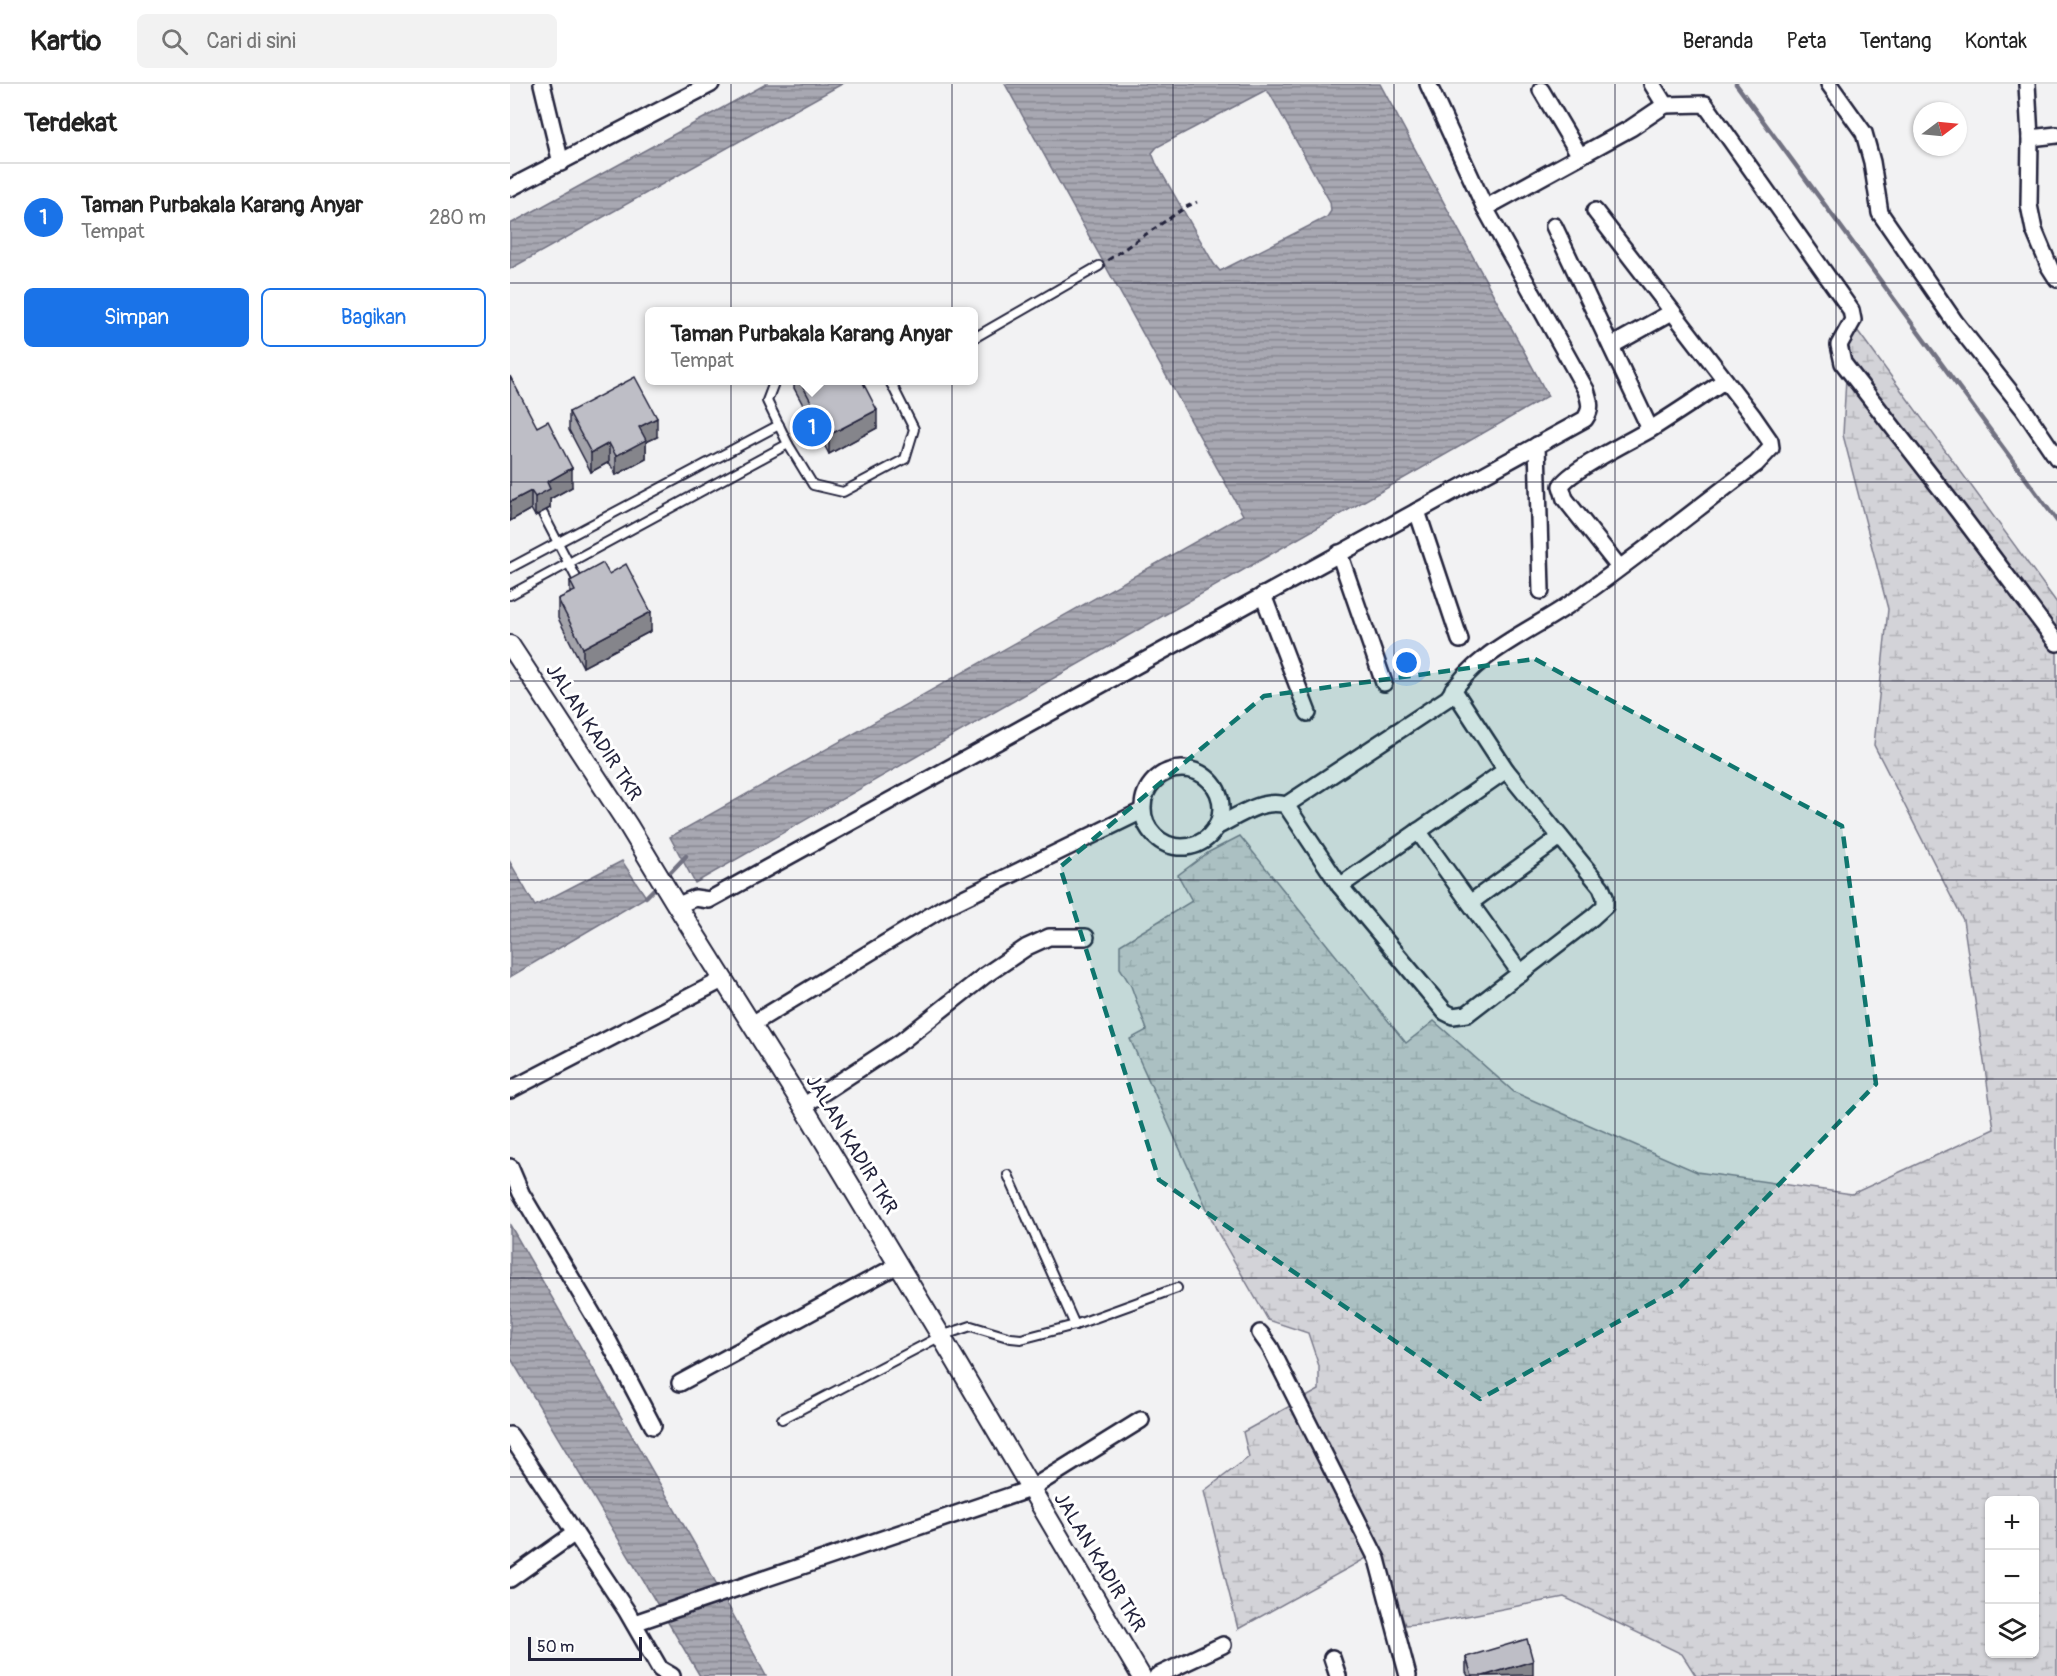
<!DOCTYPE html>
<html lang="id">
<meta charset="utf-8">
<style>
:root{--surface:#fff;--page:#f2f2f2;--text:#222;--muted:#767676;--line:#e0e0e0;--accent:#1a73e8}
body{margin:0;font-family:Pangolin,sans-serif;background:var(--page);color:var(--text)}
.controls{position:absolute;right:18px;bottom:18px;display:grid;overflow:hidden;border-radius:9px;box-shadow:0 2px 4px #0004}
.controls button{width:54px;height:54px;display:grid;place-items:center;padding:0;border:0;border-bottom:2px solid var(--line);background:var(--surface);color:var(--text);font:30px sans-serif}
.compass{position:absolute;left:1403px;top:18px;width:54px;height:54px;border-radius:50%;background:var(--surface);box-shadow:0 2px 4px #0004;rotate:74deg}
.scale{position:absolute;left:18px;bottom:15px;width:114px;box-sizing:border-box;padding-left:6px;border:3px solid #22223b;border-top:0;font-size:16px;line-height:21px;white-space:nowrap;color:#22223b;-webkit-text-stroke:4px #fff;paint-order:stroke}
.you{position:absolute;left:897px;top:579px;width:21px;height:21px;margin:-15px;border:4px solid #fff;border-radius:50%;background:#1a73e8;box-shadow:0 0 0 9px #1a73e833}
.badge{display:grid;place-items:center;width:39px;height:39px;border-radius:50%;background:var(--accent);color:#fff;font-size:20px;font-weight:700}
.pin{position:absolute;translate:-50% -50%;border:3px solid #fff;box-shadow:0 2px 6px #0006}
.popup{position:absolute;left:135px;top:223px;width:333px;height:78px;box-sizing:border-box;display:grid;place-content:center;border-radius:9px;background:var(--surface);filter:drop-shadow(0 2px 4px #0005);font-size:20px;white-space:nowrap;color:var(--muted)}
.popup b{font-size:22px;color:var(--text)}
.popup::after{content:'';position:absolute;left:50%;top:100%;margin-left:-12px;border:12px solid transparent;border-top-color:var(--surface)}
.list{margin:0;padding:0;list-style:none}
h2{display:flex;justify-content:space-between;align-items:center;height:78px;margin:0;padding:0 24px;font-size:26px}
h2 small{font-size:20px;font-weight:400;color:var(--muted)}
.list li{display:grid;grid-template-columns:39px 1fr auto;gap:18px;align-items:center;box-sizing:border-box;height:108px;padding:0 24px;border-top:2px solid var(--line)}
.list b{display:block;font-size:22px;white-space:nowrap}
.list p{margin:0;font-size:20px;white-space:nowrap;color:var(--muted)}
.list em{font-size:20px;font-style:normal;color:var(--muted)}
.actions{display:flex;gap:12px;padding:18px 24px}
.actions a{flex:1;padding:14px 0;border:2px solid var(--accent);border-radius:9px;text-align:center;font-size:21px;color:var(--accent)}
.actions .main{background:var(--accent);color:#fff}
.icon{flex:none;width:33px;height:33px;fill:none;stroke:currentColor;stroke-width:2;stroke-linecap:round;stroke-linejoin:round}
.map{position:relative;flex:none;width:1547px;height:1592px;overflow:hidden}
header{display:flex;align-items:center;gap:36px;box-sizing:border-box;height:84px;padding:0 30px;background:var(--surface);border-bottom:2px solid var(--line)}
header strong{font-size:28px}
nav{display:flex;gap:33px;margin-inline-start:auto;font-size:21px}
.search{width:420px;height:54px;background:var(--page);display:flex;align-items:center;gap:15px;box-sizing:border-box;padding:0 21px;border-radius:9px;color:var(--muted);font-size:22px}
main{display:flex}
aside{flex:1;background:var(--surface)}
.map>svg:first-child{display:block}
.wetland{fill:url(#wetland-marsh);stroke:#7a7a8a;stroke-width:1.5;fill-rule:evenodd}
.water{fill:url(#water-rules);stroke:#727282;stroke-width:1.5;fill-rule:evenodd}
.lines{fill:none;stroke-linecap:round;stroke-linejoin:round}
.stream{stroke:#727282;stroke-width:4.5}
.service-casing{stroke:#22223b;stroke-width:12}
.minor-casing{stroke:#22223b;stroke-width:20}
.tertiary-casing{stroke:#22223b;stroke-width:22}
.path{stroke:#22223b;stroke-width:3;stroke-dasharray:6 4.5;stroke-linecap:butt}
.service{stroke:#fff;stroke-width:8}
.minor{stroke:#fff;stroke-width:15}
.tertiary{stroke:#fff;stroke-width:18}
.wall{fill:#a3a3aa;stroke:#22223b;stroke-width:1.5}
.shaded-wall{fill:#85858b;stroke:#22223b;stroke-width:1.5}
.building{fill:#bebec6;stroke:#22223b;stroke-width:1.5}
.marked{fill:#0f766e;fill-opacity:0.2;stroke:#0f766e;stroke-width:4.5;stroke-dasharray:12 8;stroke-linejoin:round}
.grid{fill:none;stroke:#22223b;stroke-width:1.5;stroke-opacity:0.55}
.labels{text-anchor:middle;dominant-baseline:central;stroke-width:6;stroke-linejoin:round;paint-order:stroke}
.street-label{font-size:20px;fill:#22223b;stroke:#fff}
</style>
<header>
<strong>Kartio</strong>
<div class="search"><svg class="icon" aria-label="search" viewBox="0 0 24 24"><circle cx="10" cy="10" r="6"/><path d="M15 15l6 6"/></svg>Cari di sini</div>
<nav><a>Beranda</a><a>Peta</a><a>Tentang</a><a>Kontak</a></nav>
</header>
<main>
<aside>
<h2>Terdekat<small></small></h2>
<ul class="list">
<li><span class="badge">1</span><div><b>Taman Purbakala Karang Anyar</b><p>Tempat</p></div><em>280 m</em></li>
</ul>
<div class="actions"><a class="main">Simpan</a><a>Bagikan</a></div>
</aside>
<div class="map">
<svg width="1547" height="1592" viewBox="0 0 1547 1592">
<defs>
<pattern id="wetland-marsh" width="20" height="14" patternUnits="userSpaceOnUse" patternTransform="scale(1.5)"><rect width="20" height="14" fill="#d3d3d8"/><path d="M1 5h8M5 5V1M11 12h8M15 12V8" fill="none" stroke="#b5b5ba"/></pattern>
<pattern id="water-rules" width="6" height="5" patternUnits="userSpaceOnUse" patternTransform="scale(1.5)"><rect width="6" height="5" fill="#a8a8b2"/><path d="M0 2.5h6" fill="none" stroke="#888892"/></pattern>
</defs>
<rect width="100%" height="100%" fill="#f2f2f3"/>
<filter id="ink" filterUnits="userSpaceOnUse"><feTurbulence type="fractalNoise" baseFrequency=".0167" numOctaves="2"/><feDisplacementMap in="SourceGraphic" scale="12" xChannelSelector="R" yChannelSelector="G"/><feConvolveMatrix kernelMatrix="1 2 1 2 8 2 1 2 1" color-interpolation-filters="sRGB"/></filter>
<g filter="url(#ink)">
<path class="wetland" d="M1339,235L1547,519V1592H1186L1172,1570L1054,1513L921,1539L895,1541L869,1467L728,1545L694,1407L739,1373L733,1348L809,1306V1282L798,1249L758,1236L708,1149L620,955L637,946L621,902L610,884V861L682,817L668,791L699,768L730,752L896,959L924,937L1004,1008L1187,1088L1342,1110L1484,1045L1453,836L1364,661L1378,525L1333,351ZM1480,1416H1524V1570H1480Z"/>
<g class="water">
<polygon points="256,0 332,0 0,185 0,140"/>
<path d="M495,0H870L1038,312L185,799L160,753L733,431ZM756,6L760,10L820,118L821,127L817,133L710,187L704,180L646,79L642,69L647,63Z"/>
<polygon points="112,777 136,813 0,893 0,778 25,822"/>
<polygon points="0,1141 191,1471 256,1592 190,1592 0,1273"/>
</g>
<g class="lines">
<g class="stream">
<polyline points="1226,0 1547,437"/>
<polyline points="155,794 176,772"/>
<polyline points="136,813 149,800"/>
</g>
<defs>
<g id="service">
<polyline points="464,254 589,182"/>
<polyline points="379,296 382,301 390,296"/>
<polyline points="278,360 303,401 333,408 395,375 404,345 382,301"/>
<polyline points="33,430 70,501"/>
<polyline points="0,484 269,341"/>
<polyline points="0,511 278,360 257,317 265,296"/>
<polyline points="498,1091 565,1241"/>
<polyline points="272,1335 431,1252 461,1242 501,1254 511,1255 565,1241 667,1204"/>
</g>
<g id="minor">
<polyline points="32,0 51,79"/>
<polyline points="1142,0 1155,21 1195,20 1341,226 1343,236 1329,261 1333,279 1448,427 1547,559"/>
<polyline points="1319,0 1354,49 1362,78 1370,129 1445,238 1513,324 1547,374"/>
<polyline points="1517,0 1520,54 1519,121 1524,146 1540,184 1547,195"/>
<polyline points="1031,6 1070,72"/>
<polyline points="1520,54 1547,51"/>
<polyline points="0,104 201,0"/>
<polyline points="975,124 1121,44 1155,21"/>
<polyline points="1044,142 1140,345"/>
<polyline points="1101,262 1162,228"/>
<polyline points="1027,361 1031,507"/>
<polyline points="907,427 950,556"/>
<polyline points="829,469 874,599"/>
<path d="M1109,483L1055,415L1051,402C1060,386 1122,356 1141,345C1166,329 1191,313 1215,296"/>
<polyline points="753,511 798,629"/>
<circle cx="672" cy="724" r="39"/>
<path d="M776,721L938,614C967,567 1020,548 1063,518C1126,474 1185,426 1246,380L1261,364L1260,357L1242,331L1085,127"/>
<path d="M706,743C728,732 752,714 776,721L830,802L935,928L943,932L957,930L1083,833L1095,822V813L1091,803L996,686L943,605"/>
<polyline points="908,747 1011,890"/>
<polyline points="830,802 996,686"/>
<polyline points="960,819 1050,753"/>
<path d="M166,822L185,814L199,816L1075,335C1082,325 1080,318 1076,306L975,124L918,0"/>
<polyline points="242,940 433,824 632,727"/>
<polyline points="0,1006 214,895"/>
<polyline points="293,1022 392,957 474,892 517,863 539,853 576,853"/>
<polyline points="0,1083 11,1109 98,1256 143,1342"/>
<polyline points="750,1249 760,1263 867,1475 898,1592"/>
<polyline points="170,1299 388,1181"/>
<polyline points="0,1351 116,1526 150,1585 162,1592"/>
<polyline points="0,1495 65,1449"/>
<polyline points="124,1539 520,1405 631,1336"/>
<polyline points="822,1574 828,1592"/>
<polyline points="647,1592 713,1561"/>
</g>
<polyline id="tertiary" points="0,561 118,741 164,817 293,1022 431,1252 631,1592"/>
</defs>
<use href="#service" class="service-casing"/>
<use href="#minor" class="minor-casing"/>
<use href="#tertiary" class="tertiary-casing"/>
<polyline class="path" points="598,176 676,123 687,118"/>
<use href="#service" class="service"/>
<use href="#minor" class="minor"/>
<use href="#tertiary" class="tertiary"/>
</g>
<g class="wall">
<polygon points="284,297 352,297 367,344 319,370 284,304"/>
<polygon points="59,328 147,353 136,358 136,375 106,391 99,378 81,388 59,346"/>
<polygon points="27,343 62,403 40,415 40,424 25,432 21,425 0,437"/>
<polygon points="99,490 141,547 73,583 48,534 48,515 60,509 60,497"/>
<polygon points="956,1573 1023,1591 958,1592 956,1588"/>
</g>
<g class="shaded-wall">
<polygon points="367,326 367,344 319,370 319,351"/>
<polygon points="147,334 147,353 136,358 136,375 106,391 106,372 129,343"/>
<polygon points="99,359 99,378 81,388 81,369"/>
<polygon points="62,384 62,403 40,415 40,424 25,432 25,413 37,398"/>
<polygon points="21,407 21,425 0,437 0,418"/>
<polygon points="141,528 141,547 73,583 73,564"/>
<polygon points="1023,1577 1023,1591 973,1592"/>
</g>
<g class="building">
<polygon points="0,292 27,343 38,337 62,384 37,398 40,405 25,413 21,407 0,418"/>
<polygon points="125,293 147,334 129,343 136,356 106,372 99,359 81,369 59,328"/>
<polygon points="290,297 352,297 367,326 319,351"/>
<polygon points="93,479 99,490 116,480 141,528 73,564 48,515 65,507 60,497"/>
<polygon points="1017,1555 1023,1577 973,1592 962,1592 956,1573"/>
</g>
</g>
<path class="marked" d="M1025,575L1332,742L1366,1000L1170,1203L970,1315L649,1096L550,783L754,612Z"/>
<path class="grid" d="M221,0V1592M442,0V1592M663,0V1592M884,0V1592M1105,0V1592M1326,0V1592M0,199H1547M0,398H1547M0,597H1547M0,796H1547M0,995H1547M0,1194H1547M0,1393H1547"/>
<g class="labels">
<g class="street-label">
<text transform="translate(84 648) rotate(57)">JALAN KADIR TKR</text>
<text transform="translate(342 1060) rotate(59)">JALAN KADIR TKR</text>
<text transform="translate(590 1478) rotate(59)">JALAN KADIR TKR</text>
</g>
</g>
</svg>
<div class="controls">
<button>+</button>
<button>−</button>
<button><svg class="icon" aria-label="layers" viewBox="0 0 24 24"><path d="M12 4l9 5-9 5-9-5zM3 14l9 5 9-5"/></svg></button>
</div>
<svg class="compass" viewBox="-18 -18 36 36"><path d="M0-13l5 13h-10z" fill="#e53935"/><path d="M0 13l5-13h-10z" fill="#767676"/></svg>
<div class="scale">50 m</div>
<div class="you"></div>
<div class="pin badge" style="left:302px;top:343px">1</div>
<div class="popup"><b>Taman Purbakala Karang Anyar</b>Tempat</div>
</div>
</main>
